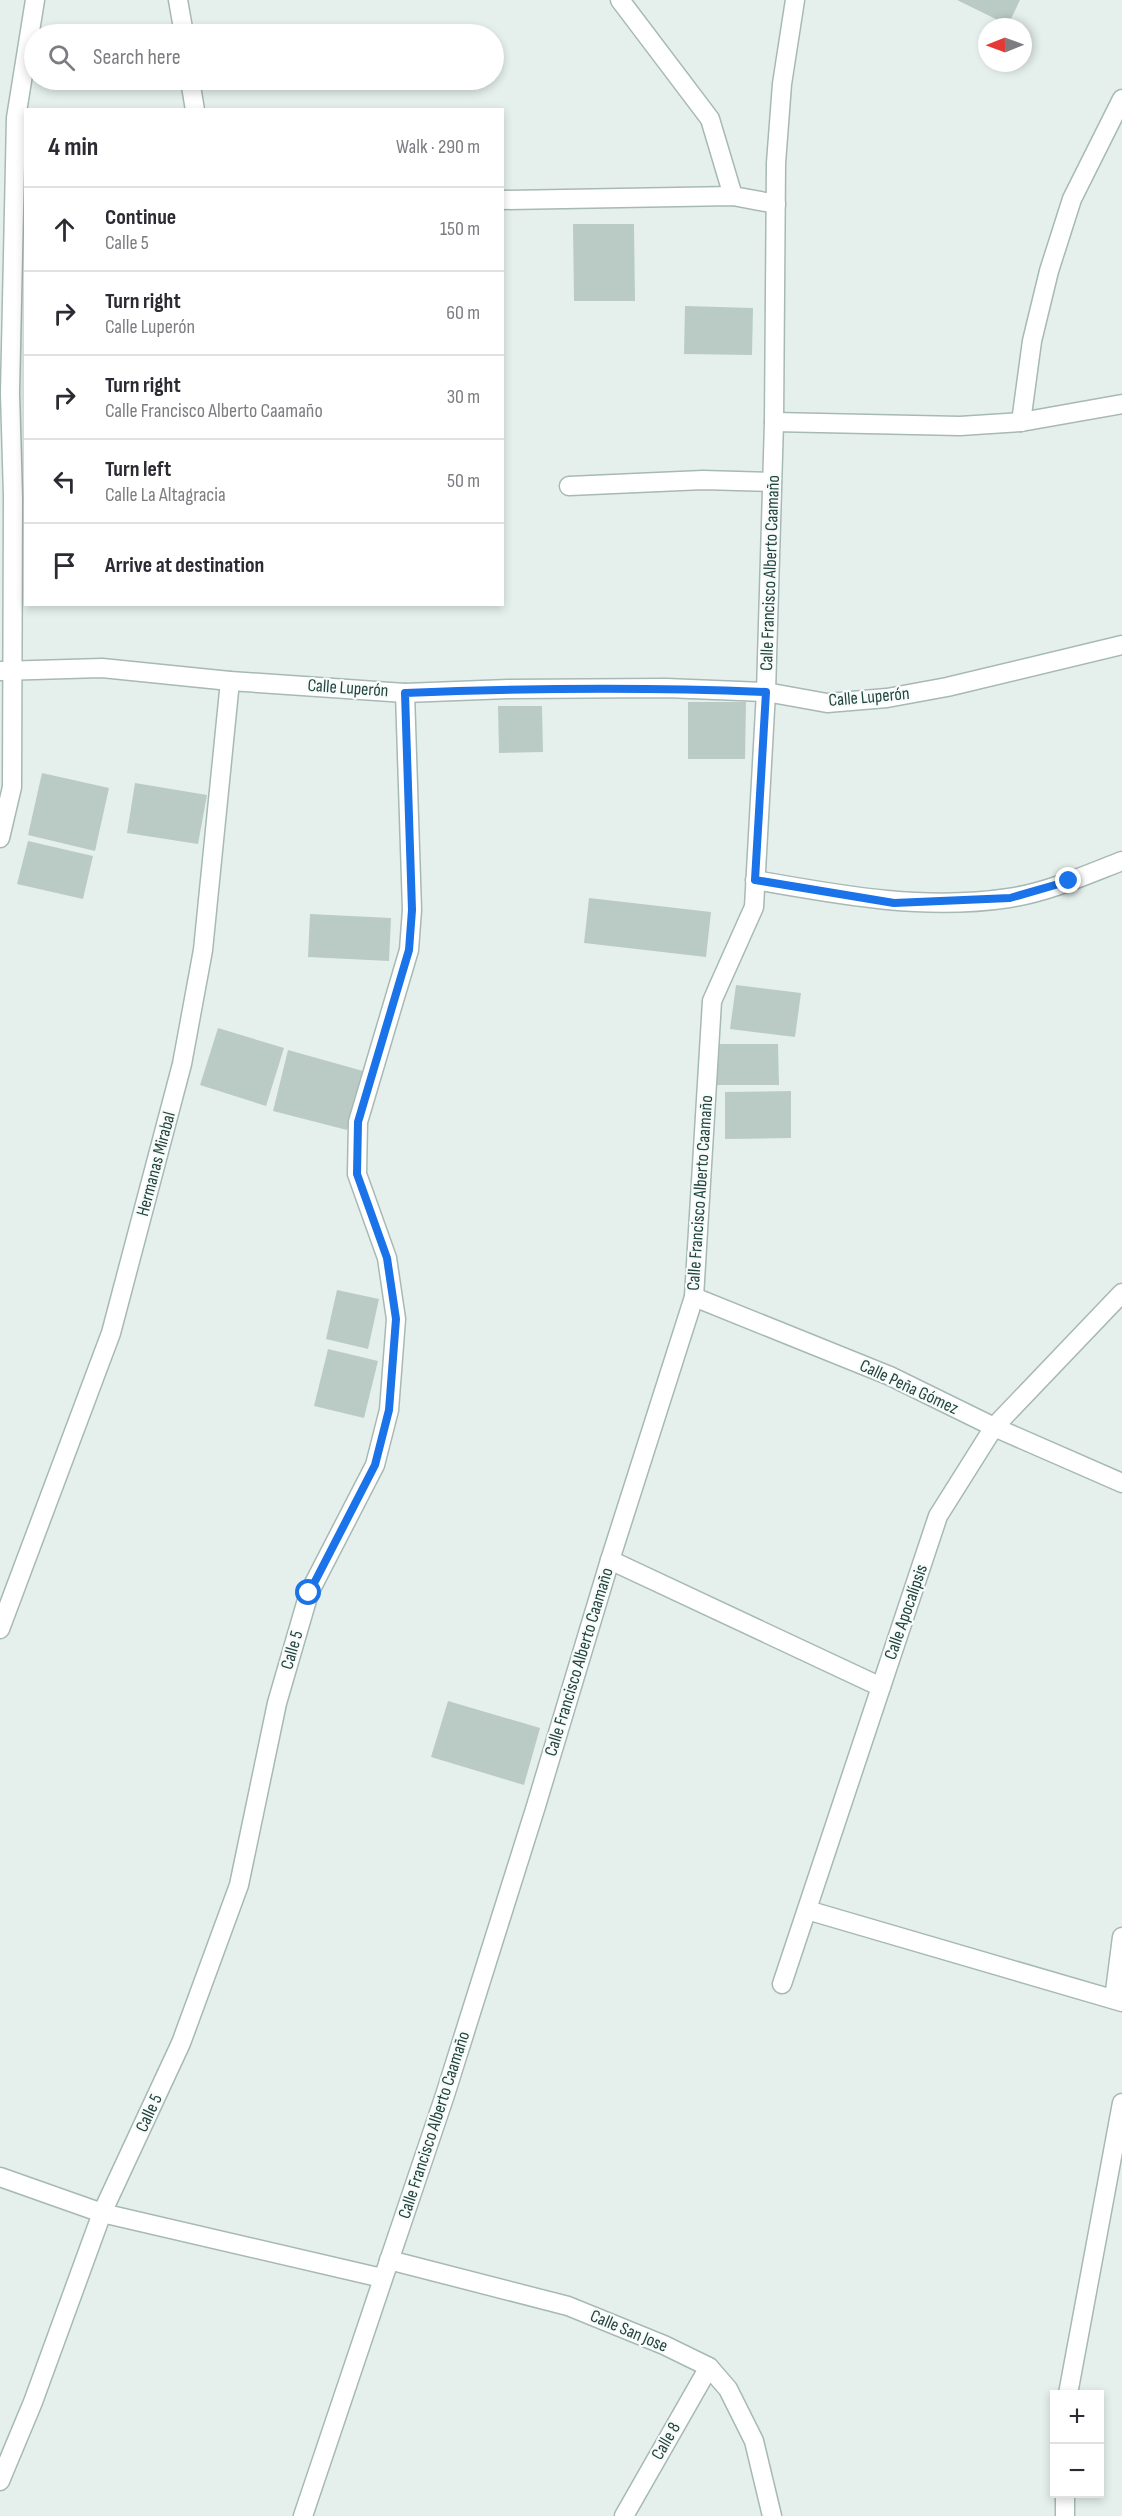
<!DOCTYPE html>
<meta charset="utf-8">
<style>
:root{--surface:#fff;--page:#f2f2f3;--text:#2b2b33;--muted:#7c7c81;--line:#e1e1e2}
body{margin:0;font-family:"Sofia Sans Condensed",sans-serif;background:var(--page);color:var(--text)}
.controls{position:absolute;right:18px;bottom:18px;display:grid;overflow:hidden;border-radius:0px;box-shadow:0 3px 9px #0003}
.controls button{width:54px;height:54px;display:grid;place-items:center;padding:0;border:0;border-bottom:2px solid var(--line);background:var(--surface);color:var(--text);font:30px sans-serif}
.compass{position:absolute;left:978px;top:18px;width:54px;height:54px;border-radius:50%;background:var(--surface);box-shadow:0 3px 9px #0003;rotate:269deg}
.stop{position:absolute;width:18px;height:18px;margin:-14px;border:4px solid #1a73e8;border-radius:50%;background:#fff}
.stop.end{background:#1a73e8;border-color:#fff;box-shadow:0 2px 6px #0008}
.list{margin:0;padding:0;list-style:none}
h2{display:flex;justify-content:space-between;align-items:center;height:78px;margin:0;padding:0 24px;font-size:26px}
h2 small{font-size:20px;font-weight:400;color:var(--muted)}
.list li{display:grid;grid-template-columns:39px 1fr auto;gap:18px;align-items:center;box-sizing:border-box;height:84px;padding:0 24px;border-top:2px solid var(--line)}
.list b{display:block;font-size:22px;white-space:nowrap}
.list p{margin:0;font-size:20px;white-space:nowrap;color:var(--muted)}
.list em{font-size:20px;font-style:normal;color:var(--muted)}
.icon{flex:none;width:33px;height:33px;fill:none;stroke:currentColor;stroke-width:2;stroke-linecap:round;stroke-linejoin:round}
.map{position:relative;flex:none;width:1122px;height:2516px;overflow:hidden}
.search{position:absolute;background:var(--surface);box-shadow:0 3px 9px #0003;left:24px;top:24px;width:480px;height:66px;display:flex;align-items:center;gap:15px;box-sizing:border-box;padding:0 21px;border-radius:33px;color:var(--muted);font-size:22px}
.panel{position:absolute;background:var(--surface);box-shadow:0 3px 9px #0003;left:24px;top:108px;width:480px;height:498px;border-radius:0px}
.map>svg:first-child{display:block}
.building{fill:#bacbc5}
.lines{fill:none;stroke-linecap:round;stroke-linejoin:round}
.minor-casing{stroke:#a7b9b4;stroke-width:21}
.minor{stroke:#fff;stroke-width:18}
.route{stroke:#1a73e8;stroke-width:8}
.labels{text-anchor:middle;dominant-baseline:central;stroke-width:4.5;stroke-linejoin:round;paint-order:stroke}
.street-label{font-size:18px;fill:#22443e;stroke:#f7fbf9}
</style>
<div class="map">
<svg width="1122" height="2516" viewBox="0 0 1122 2516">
<rect width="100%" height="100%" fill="#e5f0ec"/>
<g class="building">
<polygon points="957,0 1020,0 1008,25"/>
<polygon points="573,224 634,224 635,301 574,301"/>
<polygon points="685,306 753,308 752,355 684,354"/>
<polygon points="688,702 746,702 745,759 688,759"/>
<polygon points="498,706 542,706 543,752 499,753"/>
<polygon points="42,773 109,788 95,851 28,835"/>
<polygon points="135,783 207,795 198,844 127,833"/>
<polygon points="28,841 93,856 83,899 17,884"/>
<polygon points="589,898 711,912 706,957 584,943"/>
<polygon points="310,914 391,918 389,961 308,957"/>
<polygon points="736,985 801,993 795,1037 730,1029"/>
<polygon points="218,1028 284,1048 266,1106 200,1085"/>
<polygon points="717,1044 778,1044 779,1085 717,1085"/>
<polygon points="288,1050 363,1071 347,1130 273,1111"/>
<polygon points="791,1091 791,1138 725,1139 725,1092"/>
<polygon points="337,1290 379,1299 368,1349 326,1339"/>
<polygon points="328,1349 378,1361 364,1418 314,1406"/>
<polygon points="448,1701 540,1728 524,1785 431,1757"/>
</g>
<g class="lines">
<defs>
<g id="minor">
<polyline points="178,0 184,34"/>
<polyline points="620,0 710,119 733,196"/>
<polyline points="190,80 195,110"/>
<polyline points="502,200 733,196 776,204"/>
<polyline points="774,422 960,426 1021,422 1122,404"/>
<polyline points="1021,422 1032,341 1049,271 1072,199 1122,99"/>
<polyline points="569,486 703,480 772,482"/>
<polyline points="0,671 102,668 230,681 405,693 508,689 666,688 766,692 827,703 887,698 947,687 1122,645"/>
<polyline points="0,838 12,787 13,497 10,393 16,118 35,0"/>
<path d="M755,880C840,895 923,911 1009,898C1048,892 1086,875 1122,861"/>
<polyline points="694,1297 890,1376 994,1427 1122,1483"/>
<polyline points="610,1560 881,1687"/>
<polyline points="0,1629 111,1333 182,1064 203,950 230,681"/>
<polyline points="807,1910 1122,2002"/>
<polyline points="782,1984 938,1516 994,1427 1122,1293"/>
<polyline points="1114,1999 1122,1937"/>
<polyline points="0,2177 102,2213 382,2278"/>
<polyline points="389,2260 568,2306 664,2345 709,2367 728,2389 754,2441 772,2516"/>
<polyline points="1068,2394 1122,2103"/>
<polyline points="0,2481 33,2402 102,2213 181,2043 239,1885 277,1703 309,1593 375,1465 389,1410 396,1319 387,1258 357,1174 358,1122 409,950 412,910 405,693"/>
<polyline points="1065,2494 1065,2516"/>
<polyline points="303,2516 445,2095 536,1806 610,1560 694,1297 712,1001 754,907 766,692 774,422 776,163 782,84 795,0"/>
<polyline points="624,2516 709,2367"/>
</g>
</defs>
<use href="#minor" class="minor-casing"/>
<use href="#minor" class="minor"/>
</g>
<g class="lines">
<path class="route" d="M309,1593L375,1465L389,1410L396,1319L387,1258L357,1174L358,1122L409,950L412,910L405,693C526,688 646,687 766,692L755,880L894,903L1010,898L1069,881"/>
</g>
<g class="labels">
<g class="street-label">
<text transform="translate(770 573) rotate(-88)">Calle Francisco Alberto Caamaño</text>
<text transform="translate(348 688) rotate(4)">Calle Luperón</text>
<text transform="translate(869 697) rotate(-5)">Calle Luperón</text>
<text transform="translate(156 1164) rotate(-75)">Hermanas Mirabal</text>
<text transform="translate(700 1193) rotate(-86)">Calle Francisco Alberto Caamaño</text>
<text transform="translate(909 1387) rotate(25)">Calle Peña Gómez</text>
<text transform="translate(906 1612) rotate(-71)">Calle Apocalípsis</text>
<text transform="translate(292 1650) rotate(-74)">Calle 5</text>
<text transform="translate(579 1662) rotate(-73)">Calle Francisco Alberto Caamaño</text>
<text transform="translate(149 2113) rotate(-65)">Calle 5</text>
<text transform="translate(434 2125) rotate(-72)">Calle Francisco Alberto Caamaño</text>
<text transform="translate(629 2331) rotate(23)">Calle San Jose</text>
<text transform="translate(666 2441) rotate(-60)">Calle 8</text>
</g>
</g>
</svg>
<div class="controls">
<button>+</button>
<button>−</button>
</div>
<svg class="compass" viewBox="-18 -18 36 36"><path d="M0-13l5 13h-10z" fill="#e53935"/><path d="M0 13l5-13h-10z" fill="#7c7c81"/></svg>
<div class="stop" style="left:309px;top:1593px"></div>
<div class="stop end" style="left:1069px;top:881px"></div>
<div class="search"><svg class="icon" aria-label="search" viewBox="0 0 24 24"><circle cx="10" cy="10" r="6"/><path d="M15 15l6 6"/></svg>Search here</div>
<section class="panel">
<h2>4 min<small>Walk · 290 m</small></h2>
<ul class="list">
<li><svg class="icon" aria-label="ahead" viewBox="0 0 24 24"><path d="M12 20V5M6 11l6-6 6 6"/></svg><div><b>Continue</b><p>Calle 5</p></div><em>150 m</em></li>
<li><svg class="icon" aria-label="right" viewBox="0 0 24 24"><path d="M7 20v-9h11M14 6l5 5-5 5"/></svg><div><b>Turn right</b><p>Calle Luperón</p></div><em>60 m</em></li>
<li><svg class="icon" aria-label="right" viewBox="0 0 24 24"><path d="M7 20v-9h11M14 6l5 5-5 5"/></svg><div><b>Turn right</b><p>Calle Francisco Alberto Caamaño</p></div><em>30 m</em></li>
<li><svg class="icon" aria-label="left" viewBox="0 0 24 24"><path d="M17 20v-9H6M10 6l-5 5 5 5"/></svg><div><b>Turn left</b><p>Calle La Altagracia</p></div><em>50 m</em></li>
<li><svg class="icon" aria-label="arrive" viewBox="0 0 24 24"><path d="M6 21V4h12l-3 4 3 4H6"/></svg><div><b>Arrive at destination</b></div></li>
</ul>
</section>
</div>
